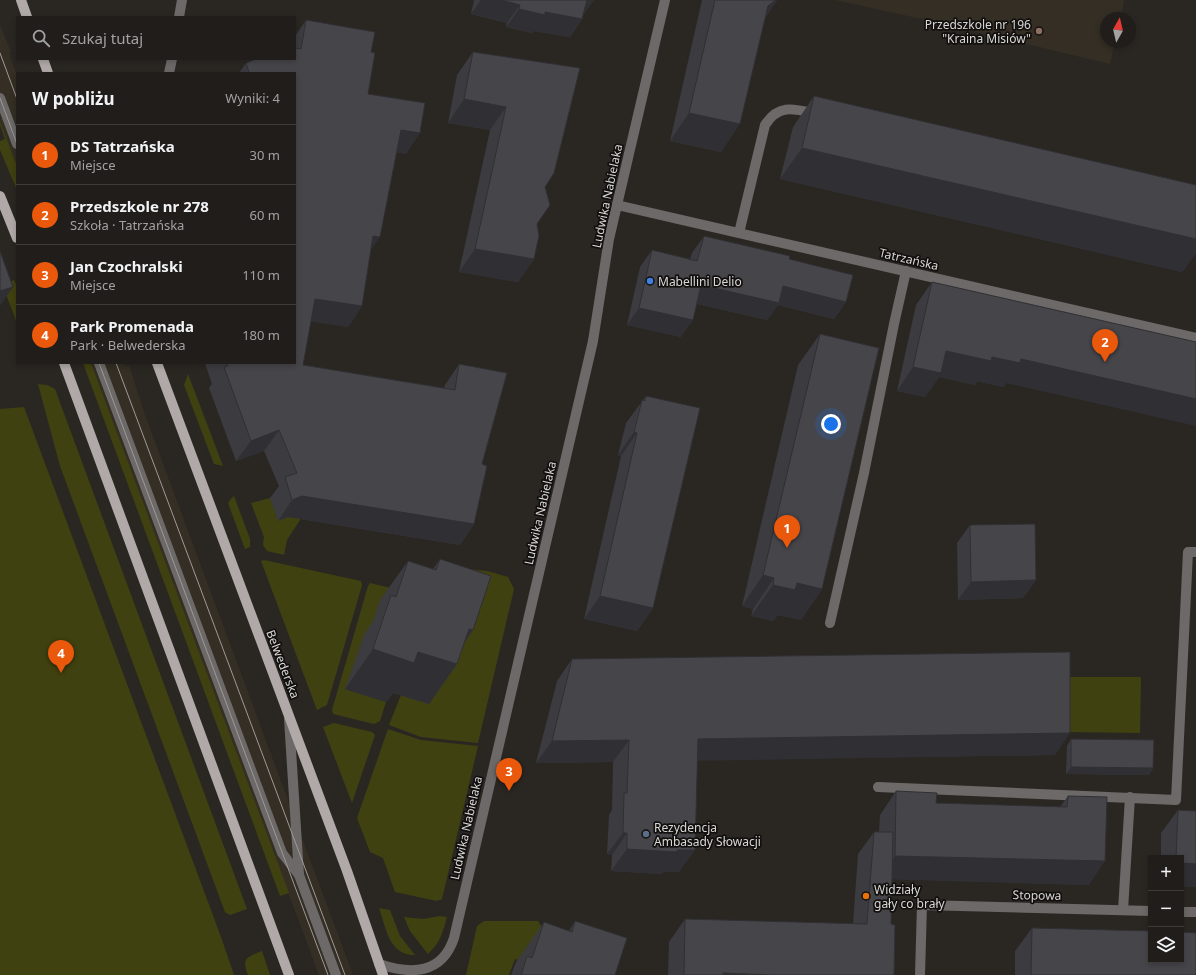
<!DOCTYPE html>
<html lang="pl">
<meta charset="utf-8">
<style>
:root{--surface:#201d1a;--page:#2d2a27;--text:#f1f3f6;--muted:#a2a2a2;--line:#3d3b39;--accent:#ea580c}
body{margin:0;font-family:"Noto Sans",sans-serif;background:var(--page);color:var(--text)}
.controls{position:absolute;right:12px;bottom:12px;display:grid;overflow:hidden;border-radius:0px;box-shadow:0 2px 6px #0003}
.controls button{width:36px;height:36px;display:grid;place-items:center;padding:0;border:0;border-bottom:1px solid var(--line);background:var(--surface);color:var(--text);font:20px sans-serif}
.compass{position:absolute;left:1100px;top:12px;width:36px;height:36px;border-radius:50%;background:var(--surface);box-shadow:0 2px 6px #0003;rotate:8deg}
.you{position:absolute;left:831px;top:424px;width:14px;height:14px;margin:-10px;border:3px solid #fff;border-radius:50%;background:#1a73e8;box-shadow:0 0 0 6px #1a73e833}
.badge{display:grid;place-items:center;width:26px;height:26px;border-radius:50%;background:var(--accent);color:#fff;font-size:13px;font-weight:700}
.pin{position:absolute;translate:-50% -33px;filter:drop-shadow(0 1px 2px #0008)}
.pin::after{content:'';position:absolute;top:21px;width:14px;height:12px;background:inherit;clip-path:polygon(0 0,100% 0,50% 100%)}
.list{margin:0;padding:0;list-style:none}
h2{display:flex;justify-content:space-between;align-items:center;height:52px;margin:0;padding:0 16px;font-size:17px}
h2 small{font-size:13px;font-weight:400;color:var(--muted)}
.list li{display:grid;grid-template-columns:26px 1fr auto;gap:12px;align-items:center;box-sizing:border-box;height:60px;padding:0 16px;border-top:1px solid var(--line)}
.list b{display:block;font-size:15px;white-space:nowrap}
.list p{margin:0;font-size:13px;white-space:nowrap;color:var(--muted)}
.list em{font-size:13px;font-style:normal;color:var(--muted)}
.icon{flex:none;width:22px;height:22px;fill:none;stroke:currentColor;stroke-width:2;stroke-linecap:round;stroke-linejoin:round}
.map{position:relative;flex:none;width:1196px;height:975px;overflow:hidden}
.search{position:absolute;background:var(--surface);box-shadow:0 2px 6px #0003;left:16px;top:16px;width:280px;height:44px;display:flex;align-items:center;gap:10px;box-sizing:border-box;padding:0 14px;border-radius:0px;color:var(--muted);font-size:15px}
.panel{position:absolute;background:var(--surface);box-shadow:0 2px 6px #0003;left:16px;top:72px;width:280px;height:292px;border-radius:0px}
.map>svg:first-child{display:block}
.built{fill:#342e24}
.green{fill:#404110}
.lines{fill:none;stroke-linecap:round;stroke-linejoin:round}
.minor{stroke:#6c6968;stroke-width:10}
.major{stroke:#b0a9a8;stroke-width:10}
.tram{stroke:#9d9a98;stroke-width:1}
.wall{fill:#3b3b40}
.shaded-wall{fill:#303034}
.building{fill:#45454a;stroke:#303034}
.education-dot{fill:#8d6e63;stroke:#12100e;stroke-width:1.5}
.shop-dot{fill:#3f7fe0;stroke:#12100e;stroke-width:1.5}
.service-dot{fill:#5c6f8a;stroke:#12100e;stroke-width:1.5}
.food-dot{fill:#e8710a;stroke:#12100e;stroke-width:1.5}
.labels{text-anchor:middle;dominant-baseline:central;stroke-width:3.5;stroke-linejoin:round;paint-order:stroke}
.poi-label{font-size:12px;fill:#dad8d6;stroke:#12100e;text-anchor:start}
.street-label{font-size:12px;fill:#dad8d6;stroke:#12100e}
</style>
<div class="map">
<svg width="1196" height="975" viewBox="0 0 1196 975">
<rect width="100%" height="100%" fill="#2a2723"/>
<g class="built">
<polygon points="835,0 1124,0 1121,18 1106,18 1106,42 1115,42 1110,64 926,20"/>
<polygon points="0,25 11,52 9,53 17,76 17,166 0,121"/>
<polygon points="91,363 124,363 125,366 129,365 145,415 353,975 319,975"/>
</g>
<g class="green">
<polygon points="0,121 17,166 17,190 0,150 0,141 5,139 0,125"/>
<polygon points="14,280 17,287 17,323 2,284"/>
<polygon points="83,363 91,363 289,893 280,896"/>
<polygon points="188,374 223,466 214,464 184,385"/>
<polygon points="38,384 47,385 55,389 247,909 230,915 225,912 60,466"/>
<polygon points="24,407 221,937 234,975 0,975 0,409"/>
<polygon points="305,489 300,520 287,540 284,555 267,551 263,545 264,537 251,503"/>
<polygon points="234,496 250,539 250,547 245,549 228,503 231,499"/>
<polygon points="264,560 361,581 362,585 327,705 317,710 261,561"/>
<polygon points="466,569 487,571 508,577 514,589 478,743 421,737 389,725 401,695"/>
<polygon points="370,583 391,588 345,689 386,702 380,721 374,724 333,714 332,710 368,586"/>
<polygon points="1069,677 1141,677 1140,733 1068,732"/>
<polygon points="334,723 372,732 375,735 352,803 323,727"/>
<polygon points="388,729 421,740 478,746 442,899 437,901 395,892 383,858 370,852 357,818"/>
<path d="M379,908L390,910L400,936L415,955C389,956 386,927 379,908Z"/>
<path d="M440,916L447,917C443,932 440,943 428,954L410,931L404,917L423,919Z"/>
<polygon points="484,921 538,921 545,933 535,965 515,959 509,975 466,975 477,926"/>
<path d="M262,951L270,975H248C241,958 247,957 262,951Z"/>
</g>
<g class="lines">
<g class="minor">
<polyline points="179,17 182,0"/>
<polyline points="169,73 172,59"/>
<polyline points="0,98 17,144"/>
<polyline points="617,205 1196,338"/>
<path d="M739,233L765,125C779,103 795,109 817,114"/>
<polyline points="99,363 282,853 299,875 336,975"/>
<polyline points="830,623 864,473 894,324 906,271"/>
<polyline points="289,719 299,875"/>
<polyline points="878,787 1176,800 1188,552 1196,552"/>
<polyline points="1123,910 1130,797"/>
<polyline points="1181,912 1196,912"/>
<path d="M379,964C412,975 442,974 454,938L593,341L609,239L665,0"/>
<polyline points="920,975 922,905 1151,911"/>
</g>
<g class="major">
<polyline points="21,0 27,17"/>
<polyline points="43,59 48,73"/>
<polyline points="0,196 17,238"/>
<polyline points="64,363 289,975"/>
<polyline points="157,363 347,871 383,975"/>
</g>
<g class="tram">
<polyline points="0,53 17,99"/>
<polyline points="0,98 17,144"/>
<polyline points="99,363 328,975"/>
<polyline points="116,363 345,975"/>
</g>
</g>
<g class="wall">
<polygon points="474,0 594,0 583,15 582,19 570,37 534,31 532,33 506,27 507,23 471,14"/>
<polygon points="702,0 777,0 766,17 721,152 670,141"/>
<polygon points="306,20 371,52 368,94 406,154 396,152 371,249 362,306 348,327 311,321 303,365 444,388 445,385 459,364 482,464 474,524 460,545 288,517 278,521 270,498 279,486 264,451 236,461 209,388 212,384 205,363 295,363 295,73 239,73 246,63 295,59 295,36"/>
<polygon points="473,52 580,68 545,187 537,224 534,259 518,282 459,272 490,130 448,123 457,75"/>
<polygon points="814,96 1196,185 1196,253 1182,272 780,179 793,127"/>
<polygon points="704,236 789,259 846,302 834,319 778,305 767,320 697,304 681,337 627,325 640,267 652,250 690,259 692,253"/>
<polygon points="932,282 1006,383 1003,387 977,381 975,385 939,377 925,397 897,391 916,305"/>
<polygon points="820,334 822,589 801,620 778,615 773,621 751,616 753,609 742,606 798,365"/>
<polygon points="646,396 653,608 637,631 584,619 621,456 618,455 626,423"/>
<polygon points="970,525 1036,580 1023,598 958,600 957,543"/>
<polygon points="440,559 463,645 457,664 429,704 393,693 386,702 345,689 364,635 373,621 380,600 408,561 433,569"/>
<polygon points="572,659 1055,755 697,760 679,872 663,872 661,874 611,871 612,855 607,854 609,815 612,810 613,762 536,763 557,681"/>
<polygon points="1071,739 1153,768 1149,775 1066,774 1067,746"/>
<polygon points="896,791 936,803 1060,807 1068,796 1089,885 892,879 891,924 894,975 668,975 669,942 685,919 853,924 858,854 874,832 879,832 880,815"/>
<polygon points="1178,810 1181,858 1161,858 1161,833"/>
<polygon points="575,921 615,975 511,975 516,962 544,922 569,931"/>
<polygon points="1032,928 1196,975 1015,975 1015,951"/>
</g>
<g class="shaded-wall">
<polygon points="481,0 501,0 520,5 507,23 471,14"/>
<polygon points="586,0 594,0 581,18"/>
<polygon points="775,0 777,0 761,24 768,6"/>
<polygon points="519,9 545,12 582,19 570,37 534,31 532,33 506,27"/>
<polygon points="464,99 506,107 490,130 448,123"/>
<polygon points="689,113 740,124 721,152 670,141"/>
<polygon points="401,130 420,133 406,154 386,150"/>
<polygon points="802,148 1196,239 1196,253 1182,272 780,179"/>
<polygon points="373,236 380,237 365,258"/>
<polygon points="475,249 534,259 518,282 459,272"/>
<polygon points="701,285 783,286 846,302 834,319 778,305 767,320 689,302"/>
<polygon points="13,287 0,306 0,291"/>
<polygon points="315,299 362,306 348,327 300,320"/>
<polygon points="639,308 693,320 681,337 627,325"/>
<polygon points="946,351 992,357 1021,359 1196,399 1196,426 1006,383 1003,387 977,381 975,385 939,377 925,397 897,391 913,367"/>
<polygon points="279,430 264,451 236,461 251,441"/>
<polygon points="634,432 637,433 621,456 618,455"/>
<polygon points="302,496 474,524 460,545 288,517 278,521 292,500"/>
<polygon points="763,575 774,578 753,609 742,606"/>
<polygon points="1036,580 1023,598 958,600 971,582"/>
<polygon points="797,583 822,589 801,620 778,615 773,621 751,616 773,585"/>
<polygon points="600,596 653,608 637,631 584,619"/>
<polygon points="469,629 473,630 451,663 457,664 429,704 393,693 386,702 345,689 373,649 418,652"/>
<polygon points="1070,733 1055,755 682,761 698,739"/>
<polygon points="629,740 613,762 536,763 552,741"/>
<polygon points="1071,767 1153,768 1149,775 1066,774"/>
<polygon points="623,833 627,833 612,855 607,854"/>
<polygon points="627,849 677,850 695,850 679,872 663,872 661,874 611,871"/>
<polygon points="895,856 1105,861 1089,885 879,879"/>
<polygon points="1181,863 1196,864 1196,887 1181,887"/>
<polygon points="723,973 771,975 722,975"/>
</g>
<g class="building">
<polygon points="501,0 587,0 582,19 545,12 545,15 519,9 520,5"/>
<polygon points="715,0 775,0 768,6 740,124 689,113"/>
<polygon points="306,20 375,32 371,52 375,53 368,94 425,103 420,133 401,130 380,237 373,236 362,306 315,299 303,365 455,390 459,364 507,373 482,464 487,466 474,524 302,496 292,500 285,477 297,473 279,430 251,441 224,367 228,366 227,363 295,363 295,73 247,73 249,72 246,63 256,59 295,59 295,48 301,49"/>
<polygon points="473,52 580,68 554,173 545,187 550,205 537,224 539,236 534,259 475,249 506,107 464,99"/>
<polygon points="814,96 1196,185 1196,239 802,148"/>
<polygon points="704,236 790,256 789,259 853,275 846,302 783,286 779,303 701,285 693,320 639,308 652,250 697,261"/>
<polygon points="0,251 13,287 0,291"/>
<polygon points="932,282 1196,342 1196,399 1021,359 1020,363 992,357 991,361 946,351 941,373 913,367"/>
<polygon points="820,334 879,348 822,589 797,583 795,590 773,585 774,578 763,575"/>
<polygon points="646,396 700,408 653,608 600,596 637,433 634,432 642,400 645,401"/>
<polygon points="1035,524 1036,580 971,582 970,525"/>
<polygon points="440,559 491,576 473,630 469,629 457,664 418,652 414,663 373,649 391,595 396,597 408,561 436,570"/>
<polygon points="1070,652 1070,733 698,739 695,850 677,850 677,852 627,849 627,833 623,833 624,793 627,793 629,740 552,741 572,659"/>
<polygon points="1071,739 1154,740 1153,768 1071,767"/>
<polygon points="896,791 937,793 936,803 1067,807 1068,796 1107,797 1105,861 895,856"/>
<polygon points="1178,810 1196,811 1196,864 1181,863 1181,858 1176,858"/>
<polygon points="874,832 893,832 891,924 895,925 894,975 771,975 723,973 723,975 684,975 685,919 867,924"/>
<polygon points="575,921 627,938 615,975 521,975 527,956 532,958 544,922 572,932"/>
<polygon points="1032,928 1151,931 1151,960 1181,960 1181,932 1196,933 1196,975 1031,975"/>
</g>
<circle class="education-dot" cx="1039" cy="31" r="4"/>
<circle class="shop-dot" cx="650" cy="281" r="4"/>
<circle class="service-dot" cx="646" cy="834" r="4"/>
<circle class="food-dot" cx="866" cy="896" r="4"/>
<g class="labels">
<g class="poi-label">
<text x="1031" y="24" text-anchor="end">Przedszkole nr 196<tspan x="1031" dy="14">"Kraina Misiów"</tspan></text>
<text x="658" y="281">Mabellini Delio</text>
<text x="654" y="827">Rezydencja<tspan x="654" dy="14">Ambasady Słowacji</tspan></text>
<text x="874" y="889">Widziały<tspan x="874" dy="14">gały co brały</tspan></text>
</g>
<g class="street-label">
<text transform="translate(607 196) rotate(-78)">Ludwika Nabielaka</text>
<text transform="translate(909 259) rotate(13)">Tatrzańska</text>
<text transform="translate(540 513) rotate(-77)">Ludwika Nabielaka</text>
<text transform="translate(283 664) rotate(69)">Belwederska</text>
<text transform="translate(466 828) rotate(-77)">Ludwika Nabielaka</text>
<text transform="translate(1037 895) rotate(1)">Stopowa</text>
</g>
</g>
</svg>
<div class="controls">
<button>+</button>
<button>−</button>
<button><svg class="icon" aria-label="layers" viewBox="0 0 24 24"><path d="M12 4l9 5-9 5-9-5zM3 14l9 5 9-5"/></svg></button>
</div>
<svg class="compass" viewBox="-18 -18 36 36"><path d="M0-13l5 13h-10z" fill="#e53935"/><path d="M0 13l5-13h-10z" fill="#a2a2a2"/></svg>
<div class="you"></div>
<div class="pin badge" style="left:787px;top:548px">1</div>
<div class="pin badge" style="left:1105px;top:362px">2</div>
<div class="pin badge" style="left:509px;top:791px">3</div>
<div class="pin badge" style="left:61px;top:673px">4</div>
<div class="search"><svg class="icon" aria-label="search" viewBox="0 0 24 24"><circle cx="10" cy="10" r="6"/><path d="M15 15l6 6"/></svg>Szukaj tutaj</div>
<section class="panel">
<h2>W pobliżu<small>Wyniki: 4</small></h2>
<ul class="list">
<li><span class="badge">1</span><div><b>DS Tatrzańska</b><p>Miejsce</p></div><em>30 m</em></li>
<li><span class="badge">2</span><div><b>Przedszkole nr 278</b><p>Szkoła · Tatrzańska</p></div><em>60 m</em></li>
<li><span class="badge">3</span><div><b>Jan Czochralski</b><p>Miejsce</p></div><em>110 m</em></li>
<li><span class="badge">4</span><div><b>Park Promenada</b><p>Park · Belwederska</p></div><em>180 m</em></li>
</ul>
</section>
</div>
